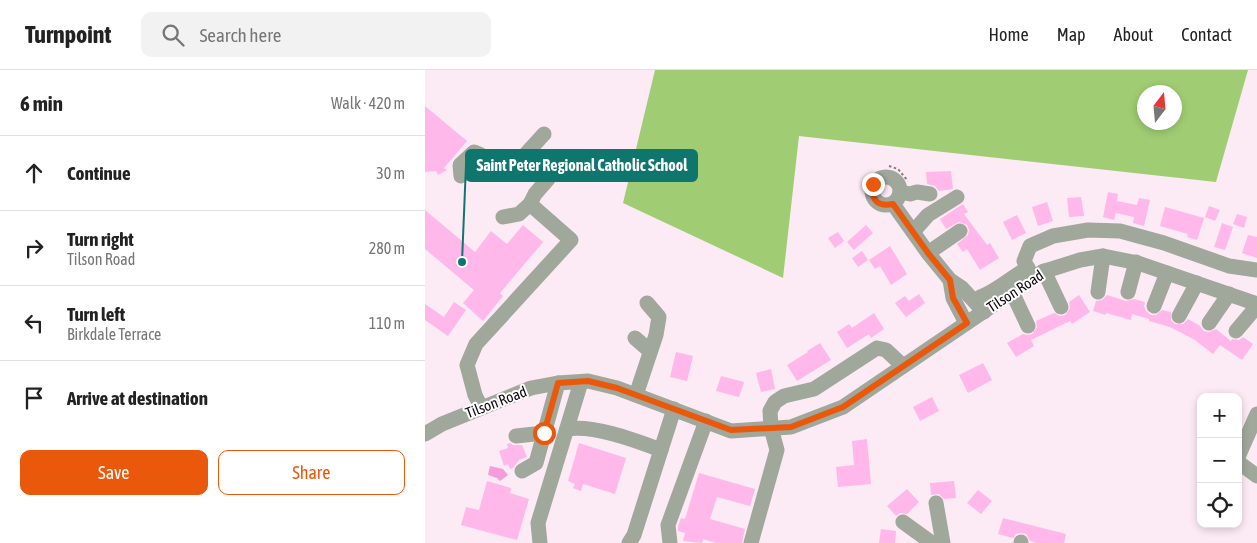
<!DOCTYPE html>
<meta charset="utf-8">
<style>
:root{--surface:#fff;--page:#f2f2f2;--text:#222;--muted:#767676;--line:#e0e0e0;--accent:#ea580c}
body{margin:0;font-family:"Asap Condensed",sans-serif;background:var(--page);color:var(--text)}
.controls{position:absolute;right:15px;bottom:15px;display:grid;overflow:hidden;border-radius:10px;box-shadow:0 2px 8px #0003}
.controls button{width:45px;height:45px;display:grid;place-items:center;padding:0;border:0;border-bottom:1px solid var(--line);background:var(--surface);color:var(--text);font:25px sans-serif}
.compass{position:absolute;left:712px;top:15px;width:45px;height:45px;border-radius:50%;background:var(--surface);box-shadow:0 2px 8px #0003;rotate:16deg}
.stop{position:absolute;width:15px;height:15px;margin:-11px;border:4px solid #ea580c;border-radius:50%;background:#fff}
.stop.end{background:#ea580c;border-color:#fff;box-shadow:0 1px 5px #0008}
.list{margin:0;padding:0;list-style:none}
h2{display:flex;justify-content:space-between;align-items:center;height:65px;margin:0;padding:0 20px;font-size:21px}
h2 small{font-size:16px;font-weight:400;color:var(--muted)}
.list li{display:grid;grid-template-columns:32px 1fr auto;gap:15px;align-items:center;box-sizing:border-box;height:75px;padding:0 20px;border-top:1px solid var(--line)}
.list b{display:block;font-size:19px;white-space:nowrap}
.list p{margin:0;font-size:16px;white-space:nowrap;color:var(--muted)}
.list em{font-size:16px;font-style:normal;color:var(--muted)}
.actions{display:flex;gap:10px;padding:15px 20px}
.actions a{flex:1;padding:11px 0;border:1px solid var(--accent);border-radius:10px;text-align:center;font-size:18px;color:var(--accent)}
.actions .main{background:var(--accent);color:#fff}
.icon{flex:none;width:28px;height:28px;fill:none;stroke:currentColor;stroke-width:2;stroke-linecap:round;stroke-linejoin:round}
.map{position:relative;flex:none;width:832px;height:473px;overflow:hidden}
header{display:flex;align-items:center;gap:30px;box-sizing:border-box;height:70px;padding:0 25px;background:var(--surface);border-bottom:1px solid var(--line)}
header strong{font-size:24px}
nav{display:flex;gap:28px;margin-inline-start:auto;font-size:18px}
.search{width:350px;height:45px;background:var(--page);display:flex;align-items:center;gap:12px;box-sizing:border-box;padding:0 18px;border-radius:10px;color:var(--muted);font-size:19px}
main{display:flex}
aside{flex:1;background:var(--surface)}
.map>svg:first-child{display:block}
.forest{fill:#a0cd73;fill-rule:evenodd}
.water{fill:#f49dda}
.building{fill:#ffb8e9}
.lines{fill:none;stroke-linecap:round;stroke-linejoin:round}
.path{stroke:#877982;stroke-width:2;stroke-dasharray:2.5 2.5;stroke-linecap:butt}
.minor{stroke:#a0a79b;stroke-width:15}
.route{stroke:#ea580c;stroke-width:6}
.labels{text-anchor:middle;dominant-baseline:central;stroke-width:4;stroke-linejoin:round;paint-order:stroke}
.street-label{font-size:15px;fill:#12080f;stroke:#fff}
.leader{fill:none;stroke:#0f766e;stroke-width:2}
.callout-dot{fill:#0f766e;stroke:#fff;stroke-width:2}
.callout{fill:#0f766e;stroke:#0f766e;stroke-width:2}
.callout-label{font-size:16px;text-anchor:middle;font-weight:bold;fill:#fff}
</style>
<header>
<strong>Turnpoint</strong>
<div class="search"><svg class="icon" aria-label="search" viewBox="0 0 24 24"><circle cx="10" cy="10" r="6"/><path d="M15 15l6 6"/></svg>Search here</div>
<nav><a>Home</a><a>Map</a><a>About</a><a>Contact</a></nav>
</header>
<main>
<aside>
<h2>6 min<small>Walk · 420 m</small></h2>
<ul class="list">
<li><svg class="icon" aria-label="ahead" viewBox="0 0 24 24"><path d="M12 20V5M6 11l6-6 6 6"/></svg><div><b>Continue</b></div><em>30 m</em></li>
<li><svg class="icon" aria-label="right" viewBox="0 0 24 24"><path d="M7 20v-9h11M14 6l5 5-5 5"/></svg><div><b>Turn right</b><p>Tilson Road</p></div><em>280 m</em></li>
<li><svg class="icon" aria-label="left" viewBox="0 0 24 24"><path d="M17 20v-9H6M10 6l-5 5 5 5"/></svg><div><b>Turn left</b><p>Birkdale Terrace</p></div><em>110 m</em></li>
<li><svg class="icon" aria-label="arrive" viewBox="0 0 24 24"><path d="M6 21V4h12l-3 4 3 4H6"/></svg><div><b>Arrive at destination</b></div></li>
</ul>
<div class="actions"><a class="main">Save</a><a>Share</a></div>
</aside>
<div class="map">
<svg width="832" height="473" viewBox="0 0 832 473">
<rect width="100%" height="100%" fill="#fceaf5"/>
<path class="forest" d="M230,0H823L791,112L374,66L358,208L198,133ZM720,22H750V52H720Z"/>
<polygon class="water" points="65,396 78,399 83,405 75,411 72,408 63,405"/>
<g class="building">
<polygon points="0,36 42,71 19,98 22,100 13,105 11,101 0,102"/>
<polygon points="526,101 528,119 514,121 510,116 502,114 501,102"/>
<polygon points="683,122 693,124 692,131 712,135 714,128 725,130 719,156 708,153 709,147 691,143 689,150 678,147"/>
<polygon points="656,127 659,146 644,147 642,128"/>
<polygon points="622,132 628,151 613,156 607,137"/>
<polygon points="538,134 543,142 539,144 562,175 565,173 574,188 555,200 542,179 538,182 532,174 543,165 544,160 542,155 534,152 521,159 515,149"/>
<polygon points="784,136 795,140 790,151 780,147"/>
<polygon points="740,137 779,148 772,170 762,167 763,164 735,156"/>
<polygon points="0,140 50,182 66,161 82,174 98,155 118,172 75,223 78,226 58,251 38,233 49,220 0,179"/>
<polygon points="812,144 822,147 819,158 808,154"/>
<polygon points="592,145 601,163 587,170 578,152"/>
<polygon points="797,153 808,157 800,180 789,177"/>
<polygon points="441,155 448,163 429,180 422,172"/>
<polygon points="413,162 419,171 410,178 403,168"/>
<polygon points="823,165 832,167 832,188 817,183"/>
<polygon points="465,176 482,204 466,215 455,196 450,199 444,190"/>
<polygon points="437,181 443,190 433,197 427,188"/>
<polygon points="494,224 500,233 481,247 470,233 480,226 484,231"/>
<polygon points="654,225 665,242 647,254 645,251 606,270 609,276 591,287 582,273 598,264 603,265 607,264 612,257 611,251 629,243 635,246 640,245 645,238 644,232"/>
<polygon points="682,225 701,231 709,229 720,232 719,236 721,241 726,245 731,245 737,240 746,242 746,250 750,254 758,254 763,249 775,256 779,261 784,262 791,259 806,271 807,269 814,270 818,267 828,274 817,290 795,275 788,284 770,270 745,257 724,251 724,249 707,244 706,250 681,243 681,245 668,241 671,231 677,230"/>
<polygon points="29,232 41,240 23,266 0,250 0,234 19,247"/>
<polygon points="449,243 459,259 446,268 444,264 422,278 412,262 424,254 427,258"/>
<polygon points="395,273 406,290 372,311 362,295 383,282 382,281"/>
<polygon points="251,282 268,286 262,311 245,307"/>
<polygon points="558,293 567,310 543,323 534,305"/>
<polygon points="346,299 350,319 336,322 331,303"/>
<polygon points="296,306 319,312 314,327 291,321"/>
<polygon points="507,327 514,341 495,351 488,337"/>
<polygon points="442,369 446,414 413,417 411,397 429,395 427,371"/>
<polygon points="85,373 88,375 97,375 102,387 94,390 88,398 85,399 83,394 79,396 74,381 83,378 82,374"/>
<polygon points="154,373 201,388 190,424 158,414 156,421 148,418 150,414 143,411"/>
<polygon points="274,403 330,419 325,436 292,427 285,449 320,459 317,473 291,473 278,469 277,473 258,471 260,463 253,461 253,456 256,448 260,449"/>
<polygon points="62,411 86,418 85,423 104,429 92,470 36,455 41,437 54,440"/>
<polygon points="529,411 531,428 519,429 514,424 506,425 505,413"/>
<polygon points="482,419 494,432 482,444 475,443 471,446 462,436"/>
<polygon points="553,420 567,431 556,444 542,433"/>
<polygon points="578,448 641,464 639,473 611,473 605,471 601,464 596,463 591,464 588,468 573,464"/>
<polygon points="456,459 471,461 470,473 454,473"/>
</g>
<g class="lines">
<polyline class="path" points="464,96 473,99 483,111"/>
<g class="minor">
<polyline points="98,87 119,64"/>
<polyline points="36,106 35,95 49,82 56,85"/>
<circle cx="461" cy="121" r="14"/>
<polyline points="475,122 485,124 492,122 505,124"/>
<polyline points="468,134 503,183 525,210 537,218 559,242"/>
<polyline points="78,147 94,144 105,134 110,124 123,109 112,99"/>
<polyline points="488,162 503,145 532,127"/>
<polyline points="503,183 535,161"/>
<polyline points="619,201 636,237"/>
<polyline points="608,208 599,191 605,176 628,166 663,160 695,161 739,173 804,196 832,200"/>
<polyline points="525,210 528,228 541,253"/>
<polyline points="587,222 603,256"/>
<polyline points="673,222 678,186"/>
<polyline points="703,222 711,192"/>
<path d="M555,227C572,221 586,207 603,198"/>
<polyline points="729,236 742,203"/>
<polyline points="754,246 772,213"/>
<polyline points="784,253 804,224"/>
<polyline points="811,261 832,236"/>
<polyline points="210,268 225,281"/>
<polyline points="211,325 231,265 234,247 222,233"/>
<polyline points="56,337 50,325 42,295 51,274 146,170 105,134"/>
<path d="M142,359C170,355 209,370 236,380"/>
<polyline points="0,364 17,354 106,318 133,313 163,311 192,318 306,361 366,357 418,337 617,202 655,190 678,186 713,193 832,234"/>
<polyline points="91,366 119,363"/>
<polyline points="813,387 832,344"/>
<polyline points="813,392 832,406"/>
<polyline points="97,401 111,393 133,313"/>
<polyline points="511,433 518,473"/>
<polyline points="478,452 507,473"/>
<polyline points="115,473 113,453 156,312"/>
<polyline points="204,473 209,465 249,339"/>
<polyline points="245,473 243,455 281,351"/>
<polyline points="326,473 352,380 346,358 345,341 350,332 359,326 389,319 452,278 461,280 478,296"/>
<polyline points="596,473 596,472"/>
</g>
</g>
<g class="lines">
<path class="route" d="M119,363L133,313L163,311L192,318L306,360L366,357L418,337L542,253L528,228L525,210L503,183L468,134C452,137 446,130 448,114"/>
</g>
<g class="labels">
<g class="street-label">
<text transform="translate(590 221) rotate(-33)">Tilson Road</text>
<text transform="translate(71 332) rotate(-21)">Tilson Road</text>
</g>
</g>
<path class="leader" d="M37 192L41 95"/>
<circle class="callout-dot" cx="37" cy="192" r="5"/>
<rect class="callout" x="41" y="80" width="231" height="31" rx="5"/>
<g class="callout-label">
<text x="157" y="101">Saint Peter Regional Catholic School</text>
</g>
</svg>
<div class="controls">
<button>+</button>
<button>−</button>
<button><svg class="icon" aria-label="locate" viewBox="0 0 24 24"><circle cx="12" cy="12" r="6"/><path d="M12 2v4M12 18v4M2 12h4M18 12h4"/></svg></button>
</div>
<svg class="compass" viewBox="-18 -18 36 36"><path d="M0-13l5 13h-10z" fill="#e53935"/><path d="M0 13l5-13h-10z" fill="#767676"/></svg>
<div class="stop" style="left:119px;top:363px"></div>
<div class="stop end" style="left:448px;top:114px"></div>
</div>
</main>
